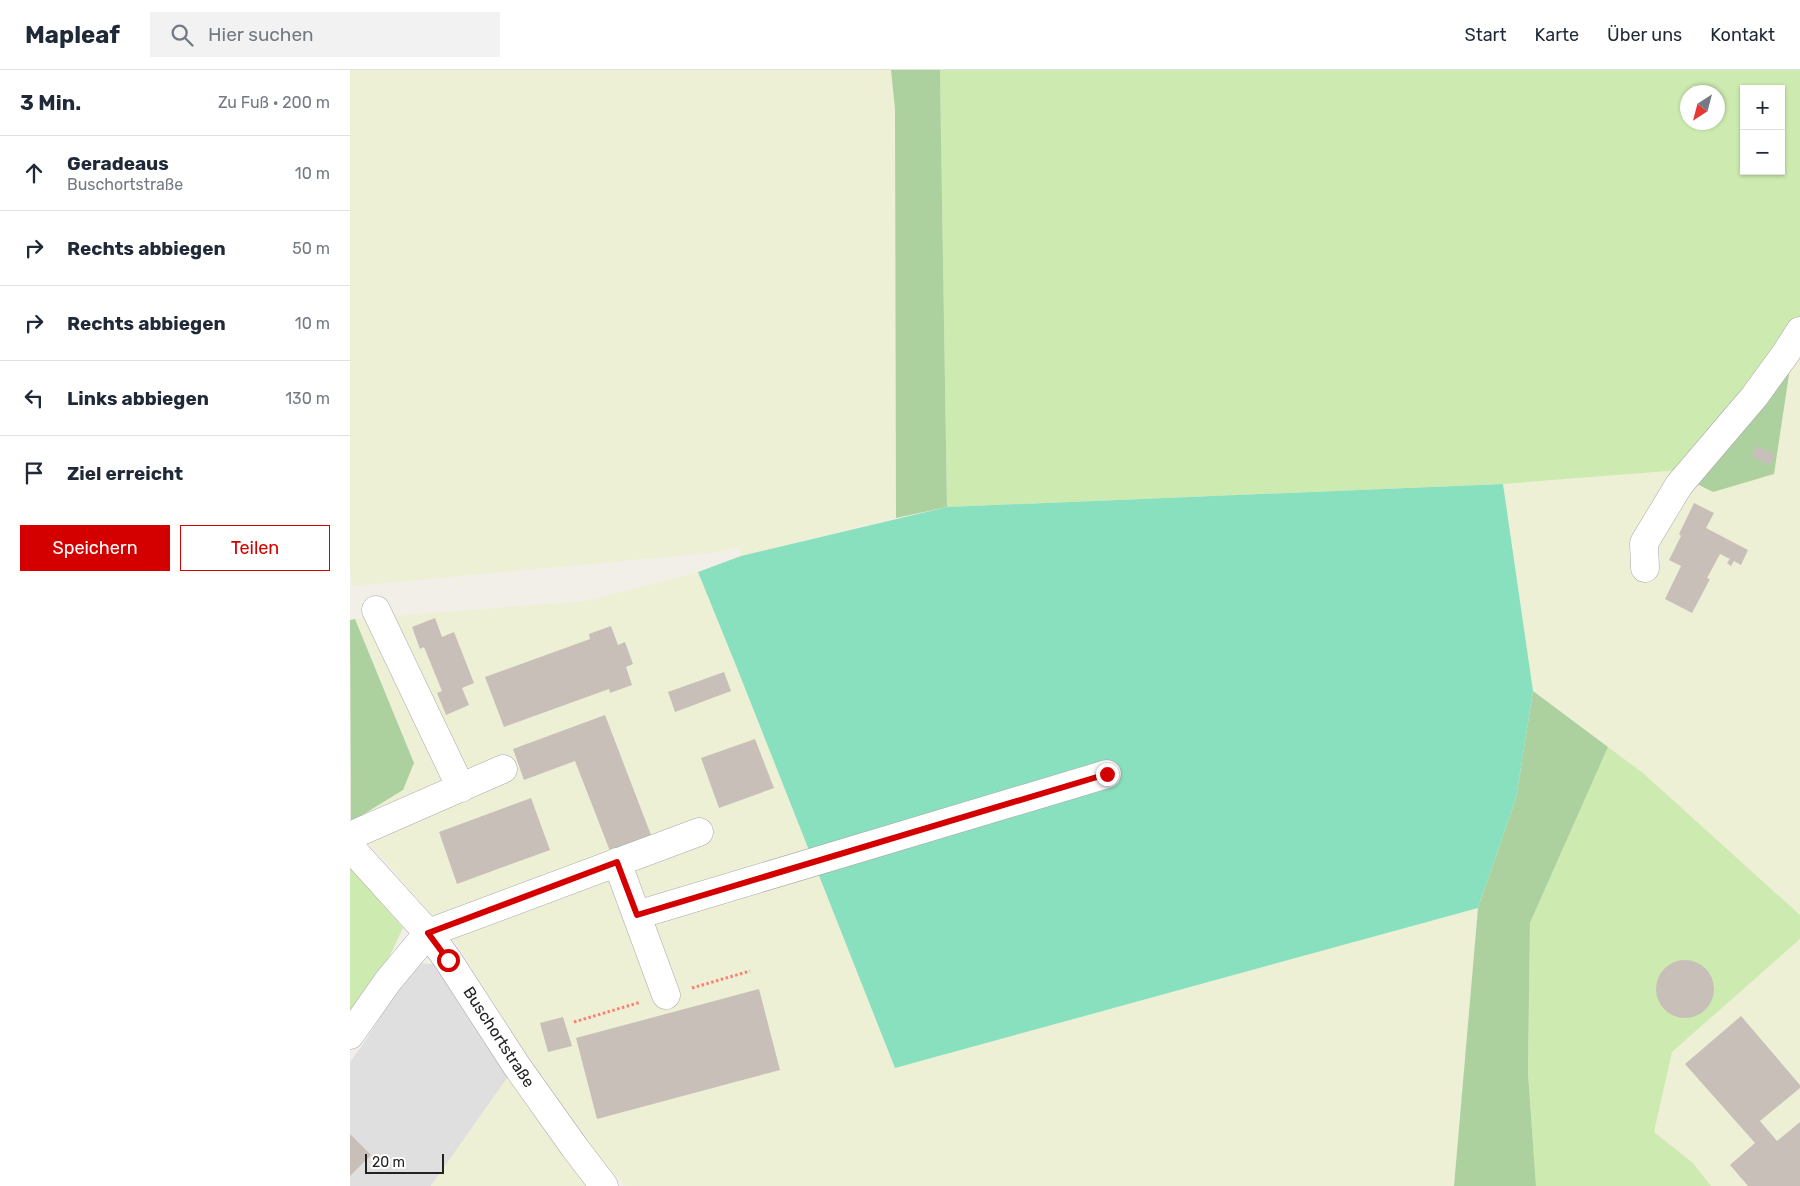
<!DOCTYPE html>
<html lang="de">
<meta charset="utf-8">
<style>
:root{--surface:#fff;--page:#f2f2f3;--text:#1f2937;--muted:#747a83;--line:#e0e1e3;--accent:#d40000}
body{margin:0;font-family:Rubik,sans-serif;background:var(--page);color:var(--text)}
.controls{position:absolute;right:15px;top:15px;display:grid;overflow:hidden;border-radius:0px;box-shadow:0 1px 4px #0004}
.controls button{width:45px;height:45px;display:grid;place-items:center;padding:0;border:0;border-bottom:1px solid var(--line);background:var(--surface);color:var(--text);font:25px sans-serif}
.compass{position:absolute;left:1330px;top:15px;width:45px;height:45px;border-radius:50%;background:var(--surface);box-shadow:0 1px 4px #0004;rotate:216deg}
.scale{position:absolute;left:15px;bottom:12px;width:79px;box-sizing:border-box;padding-left:5px;border:2px solid #222;border-top:0;font-size:14px;line-height:18px;white-space:nowrap;color:#222;-webkit-text-stroke:4px #fff;paint-order:stroke}
.stop{position:absolute;width:15px;height:15px;margin:-11px;border:4px solid #d40000;border-radius:50%;background:#fff}
.stop.end{background:#d40000;border-color:#fff;box-shadow:0 1px 5px #0008}
.list{margin:0;padding:0;list-style:none}
h2{display:flex;justify-content:space-between;align-items:center;height:65px;margin:0;padding:0 20px;font-size:21px}
h2 small{font-size:16px;font-weight:400;color:var(--muted)}
.list li{display:grid;grid-template-columns:32px 1fr auto;gap:15px;align-items:center;box-sizing:border-box;height:75px;padding:0 20px;border-top:1px solid var(--line)}
.list b{display:block;font-size:19px;white-space:nowrap}
.list p{margin:0;font-size:16px;white-space:nowrap;color:var(--muted)}
.list em{font-size:16px;font-style:normal;color:var(--muted)}
.actions{display:flex;gap:10px;padding:15px 20px}
.actions a{flex:1;padding:11px 0;border:1px solid var(--accent);border-radius:0px;text-align:center;font-size:18px;color:var(--accent)}
.actions .main{background:var(--accent);color:#fff}
.icon{flex:none;width:28px;height:28px;fill:none;stroke:currentColor;stroke-width:2;stroke-linecap:round;stroke-linejoin:round}
.map{position:relative;flex:none;width:1450px;height:1116px;overflow:hidden}
header{display:flex;align-items:center;gap:30px;box-sizing:border-box;height:70px;padding:0 25px;background:var(--surface);border-bottom:1px solid var(--line)}
header strong{font-size:24px}
nav{display:flex;gap:28px;margin-inline-start:auto;font-size:18px}
.search{width:350px;height:45px;background:var(--page);display:flex;align-items:center;gap:12px;box-sizing:border-box;padding:0 18px;border-radius:0px;color:var(--muted);font-size:19px}
main{display:flex}
aside{flex:1;background:var(--surface)}
.map>svg:first-child{display:block}
.residential{fill:#e0dfdf}
.farmland{fill:#eef0d5}
.grass{fill:#cdebb0;fill-rule:evenodd}
.forest{fill:#add19e}
.pitch{fill:#88e0be}
.building{fill:#c7bfb8}
.lines{fill:none;stroke-linecap:round;stroke-linejoin:round}
.minor-casing{stroke:#a9a9a9;stroke-width:29}
.path{stroke:#fa8072;stroke-width:3;stroke-dasharray:2.5 2.5;stroke-linecap:butt}
.minor{stroke:#fff;stroke-width:28}
.route{stroke:#d40000;stroke-width:6}
.labels{text-anchor:middle;dominant-baseline:central;stroke-width:5;stroke-linejoin:round;paint-order:stroke}
.street-label{font-size:16px;fill:#222;stroke:#fff}
</style>
<header>
<strong>Mapleaf</strong>
<div class="search"><svg class="icon" aria-label="search" viewBox="0 0 24 24"><circle cx="10" cy="10" r="6"/><path d="M15 15l6 6"/></svg>Hier suchen</div>
<nav><a>Start</a><a>Karte</a><a>Über uns</a><a>Kontakt</a></nav>
</header>
<main>
<aside>
<h2>3 Min.<small>Zu Fuß · 200 m</small></h2>
<ul class="list">
<li><svg class="icon" aria-label="ahead" viewBox="0 0 24 24"><path d="M12 20V5M6 11l6-6 6 6"/></svg><div><b>Geradeaus</b><p>Buschortstraße</p></div><em>10 m</em></li>
<li><svg class="icon" aria-label="right" viewBox="0 0 24 24"><path d="M7 20v-9h11M14 6l5 5-5 5"/></svg><div><b>Rechts abbiegen</b></div><em>50 m</em></li>
<li><svg class="icon" aria-label="right" viewBox="0 0 24 24"><path d="M7 20v-9h11M14 6l5 5-5 5"/></svg><div><b>Rechts abbiegen</b></div><em>10 m</em></li>
<li><svg class="icon" aria-label="left" viewBox="0 0 24 24"><path d="M17 20v-9H6M10 6l-5 5 5 5"/></svg><div><b>Links abbiegen</b></div><em>130 m</em></li>
<li><svg class="icon" aria-label="arrive" viewBox="0 0 24 24"><path d="M6 21V4h12l-3 4 3 4H6"/></svg><div><b>Ziel erreicht</b></div></li>
</ul>
<div class="actions"><a class="main">Speichern</a><a>Teilen</a></div>
</aside>
<div class="map">
<svg width="1450" height="1116" viewBox="0 0 1450 1116">
<rect width="100%" height="100%" fill="#f2efe9"/>
<polygon class="residential" points="64,893 83,894 160,1004 81,1116 0,1116 0,992 16,970"/>
<g class="farmland">
<polygon points="0,0 541,0 545,39 546,448 391,486 389,476 371,482 2,516 0,496"/>
<polygon points="1450,281 1450,845 1293,703 1183,621 1153,414 1331,400 1434,332 1440,298"/>
<polygon points="348,502 387,598 545,998 1128,838 1104,1116 275,1116 236,1074 177,991 110,878 1,752 52,720 64,693 5,549 235,531"/>
<polygon points="1450,869 1450,1116 1361,1116 1343,1093 1303,1062 1322,982"/>
<polygon points="160,1004 237,1116 81,1116"/>
</g>
<g class="grass">
<path d="M590,0H1450V250L1331,400L1153,414L597,437ZM1394,19H1431V101H1394ZM1338,22H1368V52H1338Z"/>
<polygon points="1258,677 1293,703 1450,845 1450,869 1322,982 1304,1062 1343,1093 1361,1116 1186,1116 1178,1003 1180,853"/>
<polygon points="0,797 53,858 31,904 0,948"/>
</g>
<g class="forest">
<polygon points="541,0 590,0 597,437 546,448 545,39"/>
<polygon points="1440,298 1424,404 1363,422 1343,412"/>
<polygon points="5,549 64,693 53,720 1,752 0,550"/>
<polygon points="1183,621 1258,677 1180,853 1178,1003 1186,1116 1104,1116 1128,838 1166,728"/>
</g>
<polygon class="pitch" points="1153,414 1183,621 1166,728 1128,838 545,998 387,598 348,502 391,486 597,437"/>
<g class="building">
<polygon points="1406,376 1425,384 1420,395 1402,387"/>
<polygon points="1344,433 1364,443 1356,458 1398,480 1391,495 1384,491 1381,496 1377,493 1380,489 1370,484 1357,508 1360,509 1342,543 1315,529 1331,496 1319,490 1331,466 1329,464"/>
<polygon points="85,548 92,567 104,562 124,613 112,618 119,635 96,645 87,623 92,621 74,577 70,579 62,557"/>
<polygon points="261,556 268,575 275,572 283,594 276,597 282,615 260,623 259,619 154,657 135,607 240,569 239,564"/>
<polygon points="374,602 381,621 325,642 318,622"/>
<polygon points="255,645 301,765 260,781 225,691 174,710 163,679"/>
<polygon points="405,669 424,718 369,738 351,688"/>
<polygon points="181,728 200,780 107,814 89,762"/>
<circle cx="1335" cy="919" r="29"/>
<polygon points="409,919 430,1000 247,1049 226,968"/>
<polygon points="1391,946 1450,1015 1450,1018 1410,1051 1427,1071 1450,1052 1450,1116 1398,1116 1380,1095 1405,1073 1335,994"/>
<polygon points="213,947 222,976 198,982 190,953"/>
<polygon points="0,1064 21,1085 0,1106"/>
</g>
<g class="lines">
<defs>
<g id="minor">
<polyline points="1295,498 1294,473 1329,415 1404,327 1436,283 1450,261"/>
<polyline points="26,540 111,718"/>
<polyline points="0,766 153,699"/>
<polyline points="0,777 78,863 98,890 166,995 225,1078 254,1116"/>
<polyline points="267,792 316,925"/>
<polyline points="287,845 757,704"/>
<polyline points="0,965 38,911 78,863 349,762"/>
</g>
</defs>
<use href="#minor" class="minor-casing"/>
<g class="path">
<polyline points="342,918 400,901"/>
<polyline points="224,952 291,932"/>
</g>
<use href="#minor" class="minor"/>
</g>
<g class="lines">
<polyline class="route" points="98,890 78,863 267,792 287,845 757,704"/>
</g>
<g class="labels">
<g class="street-label">
<text transform="translate(149 967) rotate(57)">Buschortstraße</text>
</g>
</g>
</svg>
<div class="controls">
<button>+</button>
<button>−</button>
</div>
<svg class="compass" viewBox="-18 -18 36 36"><path d="M0-13l5 13h-10z" fill="#e53935"/><path d="M0 13l5-13h-10z" fill="#747a83"/></svg>
<div class="scale">20 m</div>
<div class="stop" style="left:98px;top:890px"></div>
<div class="stop end" style="left:757px;top:704px"></div>
</div>
</main>
